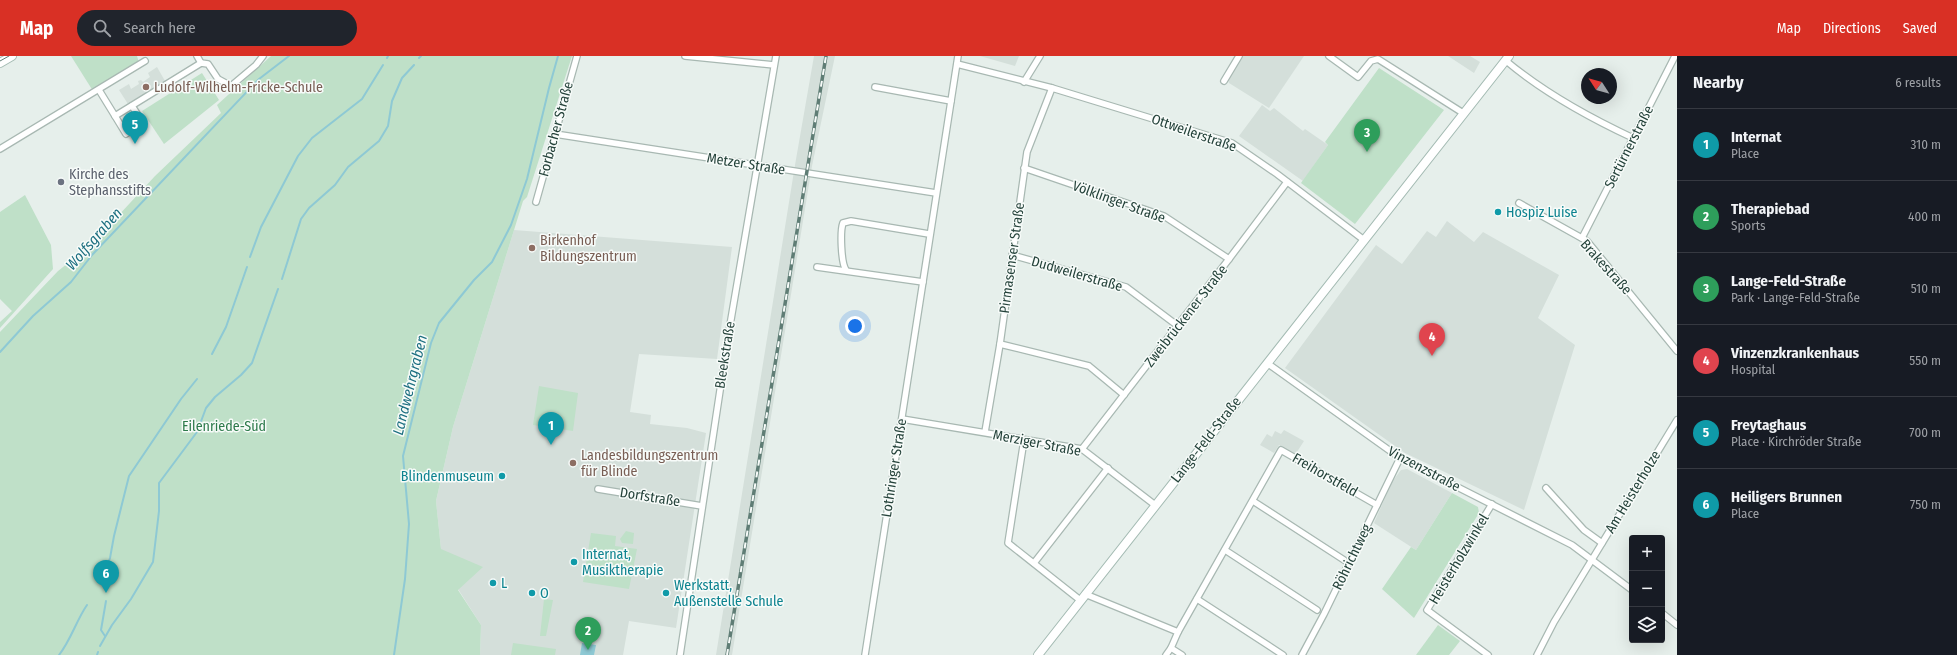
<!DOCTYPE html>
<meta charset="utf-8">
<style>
:root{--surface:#171b24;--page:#20242c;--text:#f1f3f6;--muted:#9ea1a6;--line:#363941;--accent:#d93025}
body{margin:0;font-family:"Fira Sans Condensed",sans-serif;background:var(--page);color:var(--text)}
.controls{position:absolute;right:12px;bottom:12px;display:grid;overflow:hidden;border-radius:4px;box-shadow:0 4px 16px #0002}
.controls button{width:36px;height:36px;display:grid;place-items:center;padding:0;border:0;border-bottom:1px solid var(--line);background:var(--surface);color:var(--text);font:20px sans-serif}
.compass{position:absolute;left:1581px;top:12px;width:36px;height:36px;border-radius:50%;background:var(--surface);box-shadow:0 4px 16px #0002;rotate:306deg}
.you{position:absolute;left:855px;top:270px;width:14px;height:14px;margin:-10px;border:3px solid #fff;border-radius:50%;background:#1a73e8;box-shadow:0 0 0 6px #1a73e833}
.badge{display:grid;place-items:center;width:26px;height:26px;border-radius:50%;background:var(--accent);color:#fff;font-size:13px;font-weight:700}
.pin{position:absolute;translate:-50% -33px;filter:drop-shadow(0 1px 2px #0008)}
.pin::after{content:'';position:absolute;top:21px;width:14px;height:12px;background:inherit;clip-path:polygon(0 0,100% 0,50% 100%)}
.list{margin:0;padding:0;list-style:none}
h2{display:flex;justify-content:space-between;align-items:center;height:52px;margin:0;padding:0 16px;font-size:17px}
h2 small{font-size:13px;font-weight:400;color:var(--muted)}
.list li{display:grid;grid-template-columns:26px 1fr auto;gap:12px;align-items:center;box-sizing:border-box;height:72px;padding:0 16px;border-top:1px solid var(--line)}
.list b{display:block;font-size:15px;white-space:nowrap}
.list p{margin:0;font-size:13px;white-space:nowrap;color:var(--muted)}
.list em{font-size:13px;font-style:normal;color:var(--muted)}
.icon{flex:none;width:22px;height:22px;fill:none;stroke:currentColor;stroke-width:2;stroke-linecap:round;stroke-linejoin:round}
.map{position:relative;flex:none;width:1677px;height:599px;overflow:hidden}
header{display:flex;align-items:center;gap:24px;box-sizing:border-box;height:56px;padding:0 20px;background:var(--accent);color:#fff}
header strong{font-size:19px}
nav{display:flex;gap:22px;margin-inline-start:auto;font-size:14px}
.search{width:280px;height:36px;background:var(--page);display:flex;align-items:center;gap:10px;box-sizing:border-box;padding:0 14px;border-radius:22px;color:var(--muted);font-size:15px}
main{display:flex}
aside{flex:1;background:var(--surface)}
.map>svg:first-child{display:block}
.built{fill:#d4dfda}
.green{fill:#bfe0c8}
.water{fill:#8ec9d4}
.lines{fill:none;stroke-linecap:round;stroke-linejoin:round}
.stream{stroke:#8ec9d4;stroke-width:2}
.street-casing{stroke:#a8b8b2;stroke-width:8}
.secondary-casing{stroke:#a4bbb3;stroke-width:10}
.street{stroke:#fff;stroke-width:5.5}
.secondary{stroke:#fff;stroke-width:8}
.tram{stroke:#5f7d75;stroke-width:1}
.rail-casing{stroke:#5f7d75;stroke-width:3.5}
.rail{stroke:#f7fbf9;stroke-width:2;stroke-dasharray:6;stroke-linecap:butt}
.education-dot{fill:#8d6e63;stroke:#f7fbf9;stroke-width:1.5}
.worship-dot{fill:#6b7280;stroke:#f7fbf9;stroke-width:1.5}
.culture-dot{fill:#0f9aa8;stroke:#f7fbf9;stroke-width:1.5}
.labels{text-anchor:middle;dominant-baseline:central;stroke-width:3;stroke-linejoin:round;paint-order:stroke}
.education-label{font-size:14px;fill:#785e54;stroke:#f7fbf9;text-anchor:start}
.street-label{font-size:14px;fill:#24423a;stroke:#f7fbf9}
.worship-label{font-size:14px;fill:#5b616d;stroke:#f7fbf9;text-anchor:start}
.culture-label{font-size:14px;fill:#0d838f;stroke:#f7fbf9;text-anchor:start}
.park-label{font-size:14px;fill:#2d7a4b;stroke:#f7fbf9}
.water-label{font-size:15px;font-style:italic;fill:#1c6f80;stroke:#f7fbf9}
</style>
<header>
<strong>Map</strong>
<div class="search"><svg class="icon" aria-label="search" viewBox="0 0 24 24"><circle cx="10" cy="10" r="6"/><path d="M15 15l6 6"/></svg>Search here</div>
<nav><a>Map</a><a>Directions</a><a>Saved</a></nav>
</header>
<main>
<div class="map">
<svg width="1677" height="599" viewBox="0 0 1677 599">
<rect width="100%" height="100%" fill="#e6efeb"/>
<g class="built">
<polygon points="814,0 835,0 812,110 732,599 716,599 795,109"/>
<polygon points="980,0 1019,0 1015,10"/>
<polygon points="1241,0 1304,0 1269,52 1229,27 1228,24"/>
<polygon points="1448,0 1470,0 1480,6 1474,17"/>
<polygon points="157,11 165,25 128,48 119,34 129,28 131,33 139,28 138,25 141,24 143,26 150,21 148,17"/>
<polygon points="1262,49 1270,55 1274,52 1298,71 1303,75 1305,73 1328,89 1303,125 1239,80"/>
<polygon points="1447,165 1474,186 1483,176 1559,219 1538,262 1575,289 1524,454 1405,397 1285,312 1376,189 1402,208 1427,175 1436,181"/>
<polygon points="514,174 732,191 717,303 639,298 630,356 651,359 650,368 687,372 706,377 676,572 629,565 623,599 480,599 481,569 458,533 441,493 436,445 453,371"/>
<polygon points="1284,374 1304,385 1295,399 1279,389 1274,397 1260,389 1267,378 1272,381 1275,375 1281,378"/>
<polygon points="1407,413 1452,437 1416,494 1374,467 1392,426 1401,414"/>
</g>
<g class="green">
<polygon points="71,0 137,0 139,7 93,35"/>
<polygon points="271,0 572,0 527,141 523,145 453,371 436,445 441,493 483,511 458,534 481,569 480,599 0,599 0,276 58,215 92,188 155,120 221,57 217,49"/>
<polygon points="1379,12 1444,54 1355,168 1301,127 1328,89 1325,86"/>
<polygon points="202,17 219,44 164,88 142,55"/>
<polygon points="25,139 51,189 53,213 0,272 0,266 12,255 0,243 0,156"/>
<polygon points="539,330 578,337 573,375 533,369"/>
<polygon points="1452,437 1478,451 1479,457 1414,562 1382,533 1411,491 1416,494"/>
<polygon points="626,475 634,477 633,488 622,487 620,483"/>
<polygon points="591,477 616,480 615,490 637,493 629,533 583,526"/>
<polygon points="544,543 553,544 546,580 540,580"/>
<polygon points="1438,569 1460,585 1449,599 1416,599"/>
<polygon points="513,587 556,593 555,599 511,599"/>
</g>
<polygon class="water" points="582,587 596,589 594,599 580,599"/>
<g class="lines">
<g class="stream">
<polyline points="387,2 388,0"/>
<polyline points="419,2 421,0"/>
<polyline points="250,201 261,171 298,100 312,82 362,43 383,9"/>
<polyline points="282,223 301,163 309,152 335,129 348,111 379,85 388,70 392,45 402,22 414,9"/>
<polyline points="0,296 33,260 71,226 92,199 259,23 289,0"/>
<polyline points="212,298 226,271 247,211"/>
<polyline points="104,518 110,502 114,480 129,420 181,343 197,323"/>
<polyline points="105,580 101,574 106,545"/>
<polyline points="100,590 112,569 131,543 153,506 159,455 159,427 197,376 206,352 215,341 241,319 252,307 278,233"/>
<path d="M59,599C71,584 76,565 87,549"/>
<polyline points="97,599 98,596"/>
<polyline points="394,599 405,523 409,468 403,400 431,287 439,267 474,224 492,206 511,169 527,123 549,32 558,0"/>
</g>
<defs>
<g id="street">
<polyline points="197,0 201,7 208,8 218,23 231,30 256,9 263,0"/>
<polyline points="685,0 774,9"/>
<polyline points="1329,0 1358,21 1371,5 1378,3 1463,57"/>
<path d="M1505,4C1544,37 1588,61 1633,82"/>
<polyline points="957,8 1052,32 1232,87 1277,118 1364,184"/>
<polyline points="1224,25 1239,0"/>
<polyline points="1024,26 1040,0"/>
<polyline points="875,31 951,45"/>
<polyline points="99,34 115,60 201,7"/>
<polyline points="115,60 126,78 143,67 132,50"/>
<polyline points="555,78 936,137"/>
<polyline points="0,93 145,5"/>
<polyline points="1024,112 1164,160 1229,203"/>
<polyline points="536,146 577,0"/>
<polyline points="1519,147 1587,185 1677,295"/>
<polyline points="1582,182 1675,0"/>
<polyline points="1012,199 1126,231 1178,270"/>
<polyline points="817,211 923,226"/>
<path d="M846,214C841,207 840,175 843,167L851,165L929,178"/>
<polyline points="1000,288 1089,310 1124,339"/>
<polyline points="1267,307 1400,402 1572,489 1632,534"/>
<polyline points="902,363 1082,393 1155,449"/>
<polyline points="985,376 1000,288 1027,96 1052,32"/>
<polyline points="1024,384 1008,487 1080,544"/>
<polyline points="1082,393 1229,203 1287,126"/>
<polyline points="1546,432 1584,474 1602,487"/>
<polyline points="598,433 702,450"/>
<polyline points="1253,445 1344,504"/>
<polyline points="1225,494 1317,554"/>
<polyline points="1034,507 1108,412"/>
<polyline points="1085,538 1178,576 1281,394 1377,449"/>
<polyline points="1197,543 1283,599"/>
<polyline points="1662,557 1677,569"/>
<polyline points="1178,576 1171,592 1182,599"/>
<polyline points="680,599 729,275 776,0"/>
<polyline points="865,599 958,0"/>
<polyline points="1166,599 1171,592"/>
<polyline points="1302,599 1324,558 1400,402"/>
<polyline points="1488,599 1427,554 1492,448"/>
<polyline points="1537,599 1554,566 1677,364"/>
</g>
<g id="secondary">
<polyline points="0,7 12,0"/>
<polyline points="1038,599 1509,0"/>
</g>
</defs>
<use href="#street" class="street-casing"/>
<use href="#secondary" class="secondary-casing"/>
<use href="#street" class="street"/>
<use href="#secondary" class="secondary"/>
<polyline class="tram" points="0,5 9,0"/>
<defs>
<polyline id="rail" points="727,599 826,0"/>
</defs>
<use href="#rail" class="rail-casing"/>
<use href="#rail" class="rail"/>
</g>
<g class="education-dot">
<circle cx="146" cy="31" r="4"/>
<circle cx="532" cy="192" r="4"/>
<circle cx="573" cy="407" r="4"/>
</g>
<circle class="worship-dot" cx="61" cy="126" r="4"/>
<g class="culture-dot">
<circle cx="1498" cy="156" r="4"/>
<circle cx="502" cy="420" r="4"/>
<circle cx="574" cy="506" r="4"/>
<circle cx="493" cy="527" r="4"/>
<circle cx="532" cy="537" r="4"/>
<circle cx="666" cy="537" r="4"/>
</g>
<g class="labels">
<g class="education-label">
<text x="154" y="31">Ludolf-Wilhelm-Fricke-Schule</text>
<text x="540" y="184">Birkenhof<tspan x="540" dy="16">Bildungszentrum</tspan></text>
<text x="581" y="399">Landesbildungszentrum<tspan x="581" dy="16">für Blinde</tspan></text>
</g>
<g class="street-label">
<text transform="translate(556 73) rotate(-75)">Forbacher Straße</text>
<text transform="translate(1194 77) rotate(19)">Ottweilerstraße</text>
<text transform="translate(1629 91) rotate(-63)">Sertürnerstraße</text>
<text transform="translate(746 108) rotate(9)">Metzer Straße</text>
<text transform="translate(1119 146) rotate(20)">Völklinger Straße</text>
<text transform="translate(1012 202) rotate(-82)">Pirmasenser Straße</text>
<text transform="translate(1606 211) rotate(48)">Brakestraße</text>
<text transform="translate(1077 218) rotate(16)">Dudweilerstraße</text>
<text transform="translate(1186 260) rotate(-52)">Zweibrückener Straße</text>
<text transform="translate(725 299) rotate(-81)">Bleekstraße</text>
<text transform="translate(1206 384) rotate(-52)">Lange-Feld-Straße</text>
<text transform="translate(1037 387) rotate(11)">Merziger Straße</text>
<text transform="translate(894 412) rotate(-81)">Lothringer Straße</text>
<text transform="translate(1424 413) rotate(28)">Vinzenzstraße</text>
<text transform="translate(1325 419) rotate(30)">Freihorstfeld</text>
<text transform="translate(1633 436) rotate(-59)">Am Heisterholze</text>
<text transform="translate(650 441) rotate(9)">Dorfstraße</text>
<text transform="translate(1352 501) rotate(-64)">Röhrichtweg</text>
<text transform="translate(1459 503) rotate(-59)">Heisterholzwinkel</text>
</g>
<g class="worship-label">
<text x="69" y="118">Kirche des<tspan x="69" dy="16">Stephansstifts</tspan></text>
</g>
<g class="culture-label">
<text x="1506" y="156">Hospiz Luise</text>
<text x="494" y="420" text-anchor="end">Blindenmuseum</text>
<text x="582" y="498">Internat,<tspan x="582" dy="16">Musiktherapie</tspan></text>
<text x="501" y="527">L</text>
<text x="674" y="529">Werkstatt,<tspan x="674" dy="16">Außenstelle Schule</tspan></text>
<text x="540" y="537">O</text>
</g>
<g class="park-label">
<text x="224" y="370">Eilenriede-Süd</text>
</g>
<g class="water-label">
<text transform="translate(94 183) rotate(-49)">Wolfsgraben</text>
<text transform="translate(410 329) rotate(-76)">Landwehrgraben</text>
</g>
</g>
</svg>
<div class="controls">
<button>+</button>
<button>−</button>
<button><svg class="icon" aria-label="layers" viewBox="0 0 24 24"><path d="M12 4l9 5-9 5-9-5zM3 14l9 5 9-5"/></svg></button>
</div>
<svg class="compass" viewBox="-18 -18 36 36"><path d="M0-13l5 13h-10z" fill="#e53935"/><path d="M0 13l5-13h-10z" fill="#9ea1a6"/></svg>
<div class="you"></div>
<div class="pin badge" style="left:551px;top:389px;background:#0f9aa8">1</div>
<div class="pin badge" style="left:588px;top:594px;background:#2e9e5b">2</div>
<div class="pin badge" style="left:1367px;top:96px;background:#2e9e5b">3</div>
<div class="pin badge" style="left:1432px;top:300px;background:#e0444e">4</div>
<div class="pin badge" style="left:135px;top:88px;background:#0f9aa8">5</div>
<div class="pin badge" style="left:106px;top:537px;background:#0f9aa8">6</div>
</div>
<aside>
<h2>Nearby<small>6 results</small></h2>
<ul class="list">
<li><span class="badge" style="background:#0f9aa8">1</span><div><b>Internat</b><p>Place</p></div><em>310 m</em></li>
<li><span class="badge" style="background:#2e9e5b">2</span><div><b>Therapiebad</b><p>Sports</p></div><em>400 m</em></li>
<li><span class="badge" style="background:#2e9e5b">3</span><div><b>Lange-Feld-Straße</b><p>Park · Lange-Feld-Straße</p></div><em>510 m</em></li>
<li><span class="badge" style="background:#e0444e">4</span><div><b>Vinzenzkrankenhaus</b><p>Hospital</p></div><em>550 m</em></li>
<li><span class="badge" style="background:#0f9aa8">5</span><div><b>Freytaghaus</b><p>Place · Kirchröder Straße</p></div><em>700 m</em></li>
<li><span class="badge" style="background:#0f9aa8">6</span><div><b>Heiligers Brunnen</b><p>Place</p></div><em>750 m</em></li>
</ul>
</aside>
</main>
